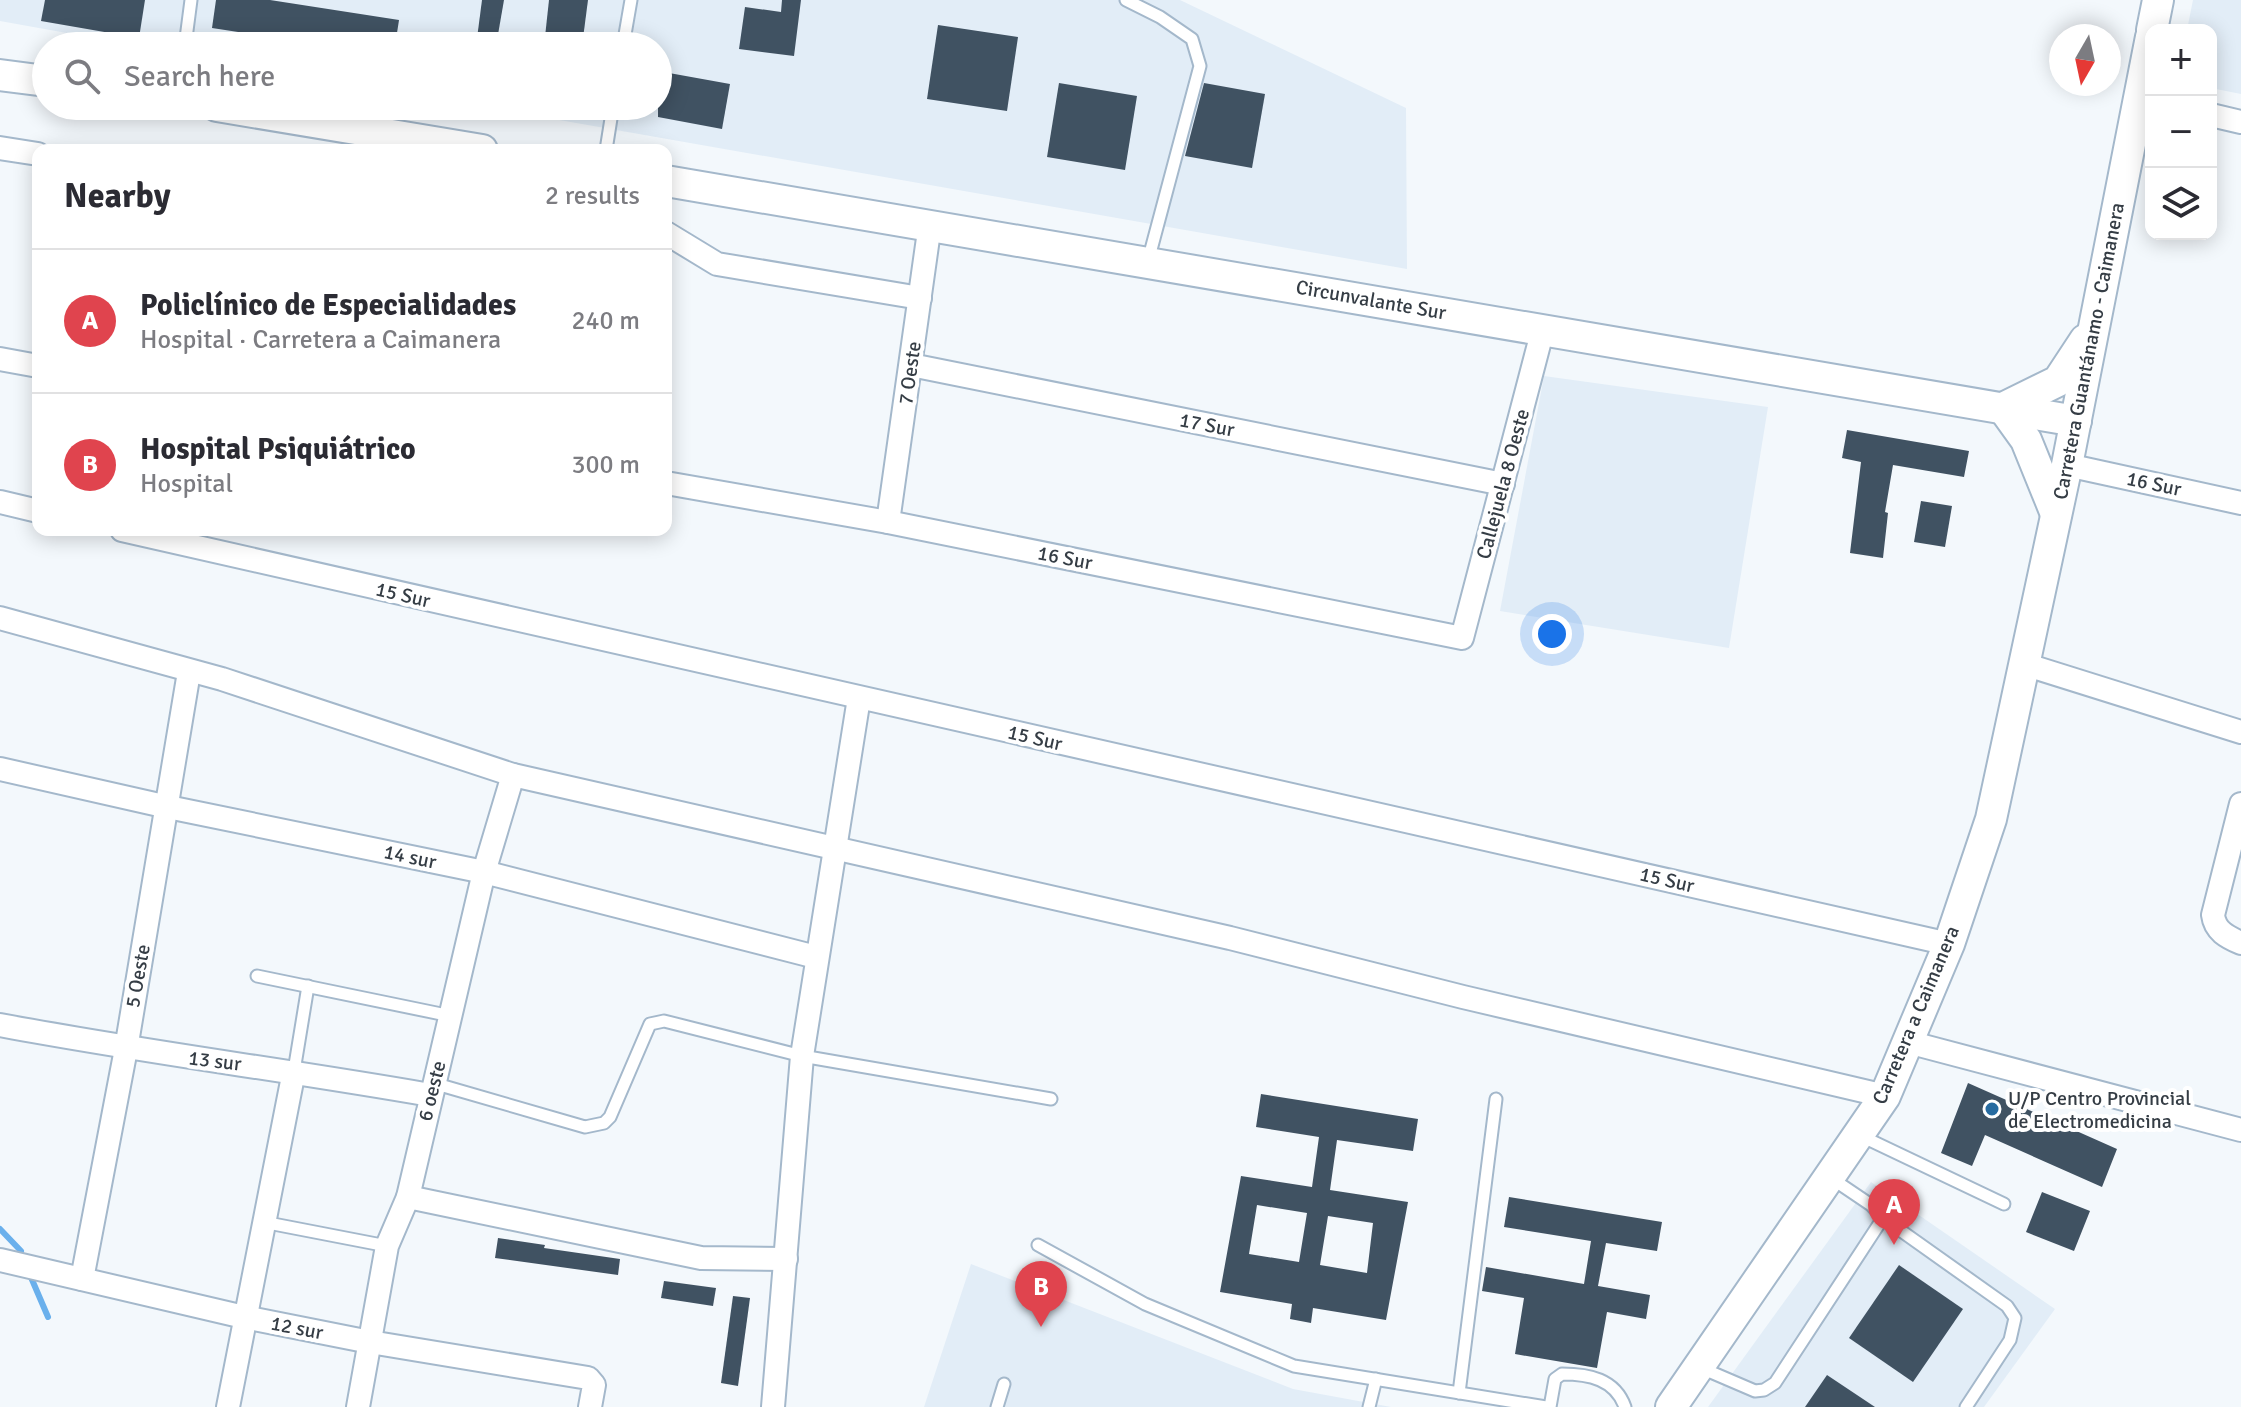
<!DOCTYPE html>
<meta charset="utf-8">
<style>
:root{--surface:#fff;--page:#f7f7f7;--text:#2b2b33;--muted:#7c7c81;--line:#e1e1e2;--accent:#111827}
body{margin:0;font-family:Signika,sans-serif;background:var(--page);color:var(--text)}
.controls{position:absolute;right:24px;top:24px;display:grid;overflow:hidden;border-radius:16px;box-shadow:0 4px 20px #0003}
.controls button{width:72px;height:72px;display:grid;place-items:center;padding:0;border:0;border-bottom:2px solid var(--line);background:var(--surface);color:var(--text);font:40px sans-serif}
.compass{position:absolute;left:2049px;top:24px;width:72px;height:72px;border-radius:50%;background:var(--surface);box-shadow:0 4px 20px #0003;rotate:189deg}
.you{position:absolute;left:1552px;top:634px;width:28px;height:28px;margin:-20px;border:6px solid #fff;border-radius:50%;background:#1a73e8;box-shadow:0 0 0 12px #1a73e833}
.badge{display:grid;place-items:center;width:52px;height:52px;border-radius:50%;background:var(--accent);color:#fff;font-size:26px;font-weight:700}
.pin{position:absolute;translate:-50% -66px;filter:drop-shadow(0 2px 4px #0008)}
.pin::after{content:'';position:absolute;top:42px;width:28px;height:24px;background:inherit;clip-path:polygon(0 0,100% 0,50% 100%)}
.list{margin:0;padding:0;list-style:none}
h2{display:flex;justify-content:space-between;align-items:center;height:104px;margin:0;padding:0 32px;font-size:34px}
h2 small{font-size:26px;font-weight:400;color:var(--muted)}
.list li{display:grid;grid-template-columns:52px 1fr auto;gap:24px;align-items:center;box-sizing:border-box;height:144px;padding:0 32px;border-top:2px solid var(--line)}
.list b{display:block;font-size:30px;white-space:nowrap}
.list p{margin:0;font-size:26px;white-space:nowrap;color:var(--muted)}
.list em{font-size:26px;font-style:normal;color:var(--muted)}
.icon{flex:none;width:44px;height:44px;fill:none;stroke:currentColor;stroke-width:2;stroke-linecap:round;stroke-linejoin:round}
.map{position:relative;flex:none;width:2241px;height:1407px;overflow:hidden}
.search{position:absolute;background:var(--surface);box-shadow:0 4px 20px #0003;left:32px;top:32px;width:640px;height:88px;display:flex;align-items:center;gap:20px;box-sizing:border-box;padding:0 28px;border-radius:44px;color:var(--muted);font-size:30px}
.panel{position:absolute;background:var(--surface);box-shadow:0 4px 20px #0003;left:32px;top:144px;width:640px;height:392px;border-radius:16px}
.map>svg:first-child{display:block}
.built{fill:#e2edf7}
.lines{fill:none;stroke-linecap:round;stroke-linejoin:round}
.stream{stroke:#6ab0ec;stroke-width:6}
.building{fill:#405262;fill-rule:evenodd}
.service-casing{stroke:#a4b8cb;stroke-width:15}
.minor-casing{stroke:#a4b8cb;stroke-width:26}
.secondary-casing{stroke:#a4b8cb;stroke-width:34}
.service{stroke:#fff;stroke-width:11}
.minor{stroke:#fff;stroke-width:22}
.secondary{stroke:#fff;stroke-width:30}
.poi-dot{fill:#276ba0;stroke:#fff;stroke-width:3}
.labels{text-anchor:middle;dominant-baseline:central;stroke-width:8;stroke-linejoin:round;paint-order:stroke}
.street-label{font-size:20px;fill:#353d45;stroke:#fff}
.poi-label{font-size:20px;fill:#353d45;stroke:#fff;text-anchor:start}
</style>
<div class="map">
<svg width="2241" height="1407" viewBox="0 0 2241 1407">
<rect width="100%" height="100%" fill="#f3f8fc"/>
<g class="built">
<polygon points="0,0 1180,0 1406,108 1407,269 480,106 658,106 658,46 139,46 0,21"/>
<polygon points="2193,0 2241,0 2241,94 2211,88 2211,30 2187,30"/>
<polygon points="1544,376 1768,407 1729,648 1500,611"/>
<polygon points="1871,1182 2055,1309 1984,1407 1708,1407"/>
<polygon points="971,1264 1293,1389 1391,1407 924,1407"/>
</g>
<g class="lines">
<g class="stream">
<polyline points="0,1229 21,1251"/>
<polyline points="30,1275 48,1317"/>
</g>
</g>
<g class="building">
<polygon points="45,0 145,0 139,38 41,21"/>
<polygon points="216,0 270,0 399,20 395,46 330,46 212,28"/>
<polygon points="482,0 504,0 496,46 476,46"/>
<polygon points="549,0 588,0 582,46 544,46"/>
<polygon points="782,0 801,0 794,56 739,49 745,7 781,12"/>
<polygon points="938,25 1018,37 1007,111 927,99"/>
<polygon points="658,71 730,84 722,129 658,117"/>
<polygon points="1059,83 1137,96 1125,170 1047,157"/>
<polygon points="1204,83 1265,94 1252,168 1185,156"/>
<polygon points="1847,430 1969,451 1964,477 1893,465 1885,512 1888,513 1883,558 1850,553 1861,462 1842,458"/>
<polygon points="1921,501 1952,506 1945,547 1914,542"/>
<polygon points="1968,1083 2117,1149 2102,1187 1985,1135 1972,1166 1941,1153"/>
<path d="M1261,1094L1418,1119L1413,1151L1337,1140L1330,1190L1408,1202L1386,1320L1313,1308L1311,1323L1290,1319L1292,1304L1220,1292L1241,1176L1312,1187L1319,1137L1256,1127ZM1257,1205L1307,1213L1299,1262L1249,1254ZM1328,1216L1373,1223L1367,1273L1320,1265Z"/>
<polygon points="2042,1192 2090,1211 2074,1251 2026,1232"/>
<polygon points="1509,1197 1662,1222 1657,1251 1606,1243 1598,1286 1650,1295 1646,1319 1607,1312 1597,1368 1515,1354 1524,1298 1482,1291 1486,1267 1584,1284 1591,1241 1504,1227"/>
<polygon points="498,1238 545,1245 544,1248 620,1259 618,1275 495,1258"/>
<polygon points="1899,1265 1963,1309 1913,1382 1849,1338"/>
<polygon points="664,1281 716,1288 713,1306 661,1298"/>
<polygon points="733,1296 750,1298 738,1386 721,1383"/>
<polygon points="1827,1375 1875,1407 1805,1407"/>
</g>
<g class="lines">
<defs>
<g id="service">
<polyline points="1126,0 1160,17 1192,39 1200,66 1148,261"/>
<polyline points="185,46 191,0"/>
<polyline points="623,46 631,0"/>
<polyline points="606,150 613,106"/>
<polyline points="257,976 451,1016"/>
<polyline points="294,1071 308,986"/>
<polyline points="433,1083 585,1127 604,1123 610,1117 650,1024 664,1021 802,1056 1051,1099"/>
<polyline points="1859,1135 2004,1204"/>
<polyline points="1883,1218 2007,1306 2015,1318 2010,1340 1966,1407"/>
<polyline points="263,1222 387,1246"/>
<polyline points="1038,1245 1145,1304 1294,1366 1546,1407"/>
<polyline points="1699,1367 1755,1391 1764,1390 1775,1383 1883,1218 1871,1205 1831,1178"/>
<polyline points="1459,1393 1496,1099"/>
<polyline points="997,1407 1004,1384"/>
<polyline points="1369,1407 1376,1379"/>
<path d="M1550,1407L1555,1379L1562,1374C1589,1374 1615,1379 1625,1407"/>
</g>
<g id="minor">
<polyline points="2211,115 2241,122"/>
<polyline points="0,148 38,154"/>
<polyline points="666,233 717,264 920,298"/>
<polyline points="0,359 38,366"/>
<polyline points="911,365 1503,484"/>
<polyline points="2067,465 2241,503"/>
<polyline points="666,483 888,522 1462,638 1543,329"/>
<polyline points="0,502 38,511"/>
<polyline points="888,522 930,224"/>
<polyline points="122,530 1949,944"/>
<polyline points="0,618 222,679 513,775 1230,938 1463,997 1885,1096"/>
<polyline points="2024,664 2241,732"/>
<polyline points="0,769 168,807 484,872 816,957"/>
<path d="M2241,804L2213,915C2215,931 2227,937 2241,943"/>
<path d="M0,1025C143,1052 287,1070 430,1095"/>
<polyline points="1908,1042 2241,1130"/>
<polyline points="408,1197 701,1258 786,1259"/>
<polyline points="0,1260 244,1317 370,1342 588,1378 594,1385 590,1407"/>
<polyline points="82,1279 126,1049 189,672"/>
<polyline points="228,1407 294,1071"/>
<polyline points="358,1407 387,1246 408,1197 484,872 513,775"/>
<polyline points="773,1407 802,1056 859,698"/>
</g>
<g id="secondary">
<polyline points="2152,30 2158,0"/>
<polyline points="0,75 46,81"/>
<polyline points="217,106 482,150"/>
<polyline points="666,181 2076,421"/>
<polyline points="2056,514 2026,440 2003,408 2058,381 2085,340"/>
<polyline points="1671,1407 1885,1096 1949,944 1991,819 2067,465 2151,37"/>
</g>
</defs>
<use href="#service" class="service-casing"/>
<use href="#minor" class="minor-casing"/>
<use href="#secondary" class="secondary-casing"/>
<use href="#service" class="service"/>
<use href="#minor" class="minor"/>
<use href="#secondary" class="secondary"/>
</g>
<circle class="poi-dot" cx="1992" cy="1109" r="8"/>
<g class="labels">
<g class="street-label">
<text transform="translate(1371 300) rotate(10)">Circunvalante Sur</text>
<text transform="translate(2089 351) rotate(-79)">Carretera Guantánamo - Caimanera</text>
<text transform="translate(910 373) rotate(-82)">7 Oeste</text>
<text transform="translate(1207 425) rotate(11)">17 Sur</text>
<text transform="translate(1503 484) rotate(-75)">Callejuela 8 Oeste</text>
<text transform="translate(2154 484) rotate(12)">16 Sur</text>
<text transform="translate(1065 558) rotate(11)">16 Sur</text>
<text transform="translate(403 595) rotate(13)">15 Sur</text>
<text transform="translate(1035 738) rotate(13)">15 Sur</text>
<text transform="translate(410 857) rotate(12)">14 sur</text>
<text transform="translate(1667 880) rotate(13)">15 Sur</text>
<text transform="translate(138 976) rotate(-80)">5 Oeste</text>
<text transform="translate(1916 1015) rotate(-67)">Carretera a Caimanera</text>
<text transform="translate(215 1061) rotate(7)">13 sur</text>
<text transform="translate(432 1091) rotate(-76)">6 oeste</text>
<text transform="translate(297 1328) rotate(11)">12 sur</text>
</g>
<g class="poi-label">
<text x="2008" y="1098">U/P Centro Provincial<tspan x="2008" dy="23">de Electromedicina</tspan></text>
</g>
</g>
</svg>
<div class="controls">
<button>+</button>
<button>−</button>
<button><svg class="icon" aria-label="layers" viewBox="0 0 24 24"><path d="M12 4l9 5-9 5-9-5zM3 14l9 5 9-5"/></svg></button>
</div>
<svg class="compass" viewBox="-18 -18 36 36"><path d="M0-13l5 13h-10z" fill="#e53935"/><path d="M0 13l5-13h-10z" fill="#7c7c81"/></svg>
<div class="you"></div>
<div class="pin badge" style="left:1894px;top:1245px;background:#e0444e">A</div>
<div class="pin badge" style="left:1041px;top:1327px;background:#e0444e">B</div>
<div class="search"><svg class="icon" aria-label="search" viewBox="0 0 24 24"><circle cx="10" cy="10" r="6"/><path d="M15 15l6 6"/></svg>Search here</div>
<section class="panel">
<h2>Nearby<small>2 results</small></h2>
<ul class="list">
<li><span class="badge" style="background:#e0444e">A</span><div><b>Policlínico de Especialidades</b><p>Hospital · Carretera a Caimanera</p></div><em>240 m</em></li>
<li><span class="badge" style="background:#e0444e">B</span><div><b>Hospital Psiquiátrico</b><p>Hospital</p></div><em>300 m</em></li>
</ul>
</section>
</div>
